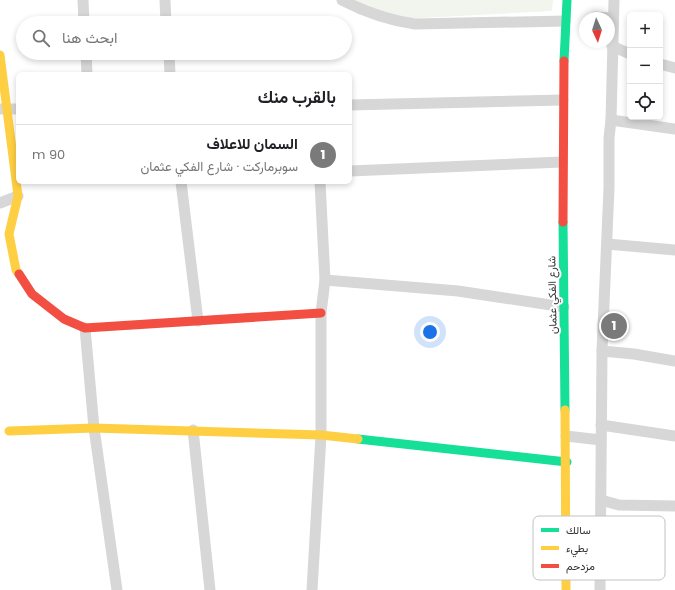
<!DOCTYPE html>
<html lang="ar">
<meta charset="utf-8">
<style>
:root{--surface:#fff;--page:#f6f6f6;--text:#202124;--muted:#757577;--line:#e0e0e0;--accent:#7a7a7a}
body{margin:0;font-family:Poppins,Vazirmatn,sans-serif;background:var(--page);color:var(--text);direction:rtl}
.controls{position:absolute;right:12px;top:12px;display:grid;overflow:hidden;border-radius:6px;box-shadow:0 2px 6px #0003}
.controls button{width:36px;height:36px;display:grid;place-items:center;padding:0;border:0;border-bottom:1px solid var(--line);background:var(--surface);color:var(--text);font:20px sans-serif}
.compass{position:absolute;left:579px;top:12px;width:36px;height:36px;border-radius:50%;background:var(--surface);box-shadow:0 2px 6px #0003;rotate:176deg}
.you{position:absolute;left:430px;top:332px;width:14px;height:14px;margin:-10px;border:3px solid #fff;border-radius:50%;background:#1a73e8;box-shadow:0 0 0 6px #1a73e833}
.badge{display:grid;place-items:center;width:26px;height:26px;border-radius:50%;background:var(--accent);color:#fff;font-size:13px;font-weight:700}
.pin{position:absolute;translate:-50% -50%;border:2px solid #fff;box-shadow:0 1px 4px #0006}
.list{margin:0;padding:0;list-style:none}
h2{display:flex;justify-content:space-between;align-items:center;height:52px;margin:0;padding:0 16px;font-size:17px}
h2 small{font-size:13px;font-weight:400;color:var(--muted)}
.list li{display:grid;grid-template-columns:26px 1fr auto;gap:12px;align-items:center;box-sizing:border-box;height:60px;padding:0 16px;border-top:1px solid var(--line)}
.list b{display:block;font-size:15px;white-space:nowrap}
.list p{margin:0;font-size:13px;white-space:nowrap;color:var(--muted)}
.list em{font-size:13px;font-style:normal;color:var(--muted)}
.icon{flex:none;width:22px;height:22px;fill:none;stroke:currentColor;stroke-width:2;stroke-linecap:round;stroke-linejoin:round}
.map{position:relative;flex:none;width:675px;height:590px;overflow:hidden;direction:ltr}
.search{position:absolute;background:var(--surface);box-shadow:0 2px 6px #0003;left:16px;top:16px;width:336px;height:44px;display:flex;align-items:center;gap:10px;box-sizing:border-box;padding:0 14px;border-radius:22px;color:var(--muted);font-size:15px}
.panel{position:absolute;background:var(--surface);box-shadow:0 2px 6px #0003;left:16px;top:72px;width:336px;height:112px;border-radius:6px;direction:rtl}
.map>svg:first-child{display:block}
.green{fill:#f1f5ed}
.lines{fill:none;stroke-linecap:round;stroke-linejoin:round}
.street{stroke:#d7d7d7;stroke-width:11}
.fast{stroke:#16e098;stroke-width:9}
.slow{stroke:#ffcf43;stroke-width:9}
.jam{stroke:#f24e42;stroke-width:9}
.labels{text-anchor:middle;dominant-baseline:central;stroke-width:4;stroke-linejoin:round;paint-order:stroke}
.street-label{font-size:11px;fill:#333;stroke:#fff}
.key{fill:#fff;stroke:#c2c2c2;stroke-width:1}
.key-label{font-size:11px;fill:#333}
</style>
<div class="map">
<svg width="675" height="590" viewBox="0 0 675 590">
<rect width="100%" height="100%" fill="#fff"/>
<polygon class="green" points="350,0 553,0 552,11 402,19"/>
<g class="lines">
<g class="street">
<polyline points="83,0 84,23"/>
<polyline points="165,0 166,23"/>
<path d="M342,0C365,12 388,20 415,24L565,21"/>
<polyline points="614,0 611,120 675,129"/>
<polyline points="595,17 612,18"/>
<polyline points="612,46 630,54"/>
<polyline points="86,53 87,74"/>
<polyline points="169,53 170,74"/>
<polyline points="660,64 675,68"/>
<polyline points="350,105 563,100"/>
<polyline points="1,109 18,109"/>
<polyline points="350,171 562,162"/>
<polyline points="181,182 198,321"/>
<polyline points="0,203 18,196"/>
<polyline points="607,244 675,250"/>
<polyline points="325,280 458,291 564,307"/>
<polyline points="85,328 94,428 117,590"/>
<polyline points="602,351 634,354 675,361"/>
<polyline points="601,425 675,436"/>
<polyline points="193,430 210,590"/>
<polyline points="566,436 601,440"/>
<polyline points="601,500 619,505 675,506"/>
<polyline points="312,590 321,435 321,313 325,280 320,182"/>
<polyline points="600,590 602,351 609,188 609,138 611,120"/>
</g>
<g class="fast">
<polyline points="564,61 567,0"/>
<polyline points="563,222 565,410"/>
<polyline points="358,439 567,462"/>
</g>
<g class="slow">
<polyline points="0,55 18,196 9,234 16,270 19,274"/>
<polyline points="565,410 566,590"/>
<polyline points="9,431 94,428 321,435 358,439"/>
</g>
<g class="jam">
<polyline points="563,222 564,61"/>
<polyline points="19,274 32,294 64,319 85,328 321,313"/>
</g>
</g>
<g class="labels">
<g class="street-label">
<text transform="translate(552 295) rotate(-91)">شارع الفكي عثمان</text>
</g>
</g>
<rect x="533" y="516" width="132" height="64" rx="6" class="key"/>
<rect x="541" y="528" width="18" height="4" fill="#16e098"/>
<rect x="541" y="546" width="18" height="4" fill="#ffcf43"/>
<rect x="541" y="564" width="18" height="4" fill="#f24e42"/>
<g class="key-label">
<text x="566" y="534">سالك</text>
<text x="566" y="552">بطيء</text>
<text x="566" y="570">مزدحم</text>
</g>
</svg>
<div class="controls">
<button>+</button>
<button>−</button>
<button><svg class="icon" aria-label="locate" viewBox="0 0 24 24"><circle cx="12" cy="12" r="6"/><path d="M12 2v4M12 18v4M2 12h4M18 12h4"/></svg></button>
</div>
<svg class="compass" viewBox="-18 -18 36 36"><path d="M0-13l5 13h-10z" fill="#e53935"/><path d="M0 13l5-13h-10z" fill="#757577"/></svg>
<div class="you"></div>
<div class="pin badge" style="left:614px;top:326px">1</div>
<div class="search"><svg class="icon" aria-label="search" viewBox="0 0 24 24"><circle cx="10" cy="10" r="6"/><path d="M15 15l6 6"/></svg>ابحث هنا</div>
<section class="panel">
<h2>بالقرب منك<small></small></h2>
<ul class="list">
<li><span class="badge">1</span><div><b>السمان للاعلاف</b><p>سوبرماركت · شارع الفكي عثمان</p></div><em>90 m</em></li>
</ul>
</section>
</div>
